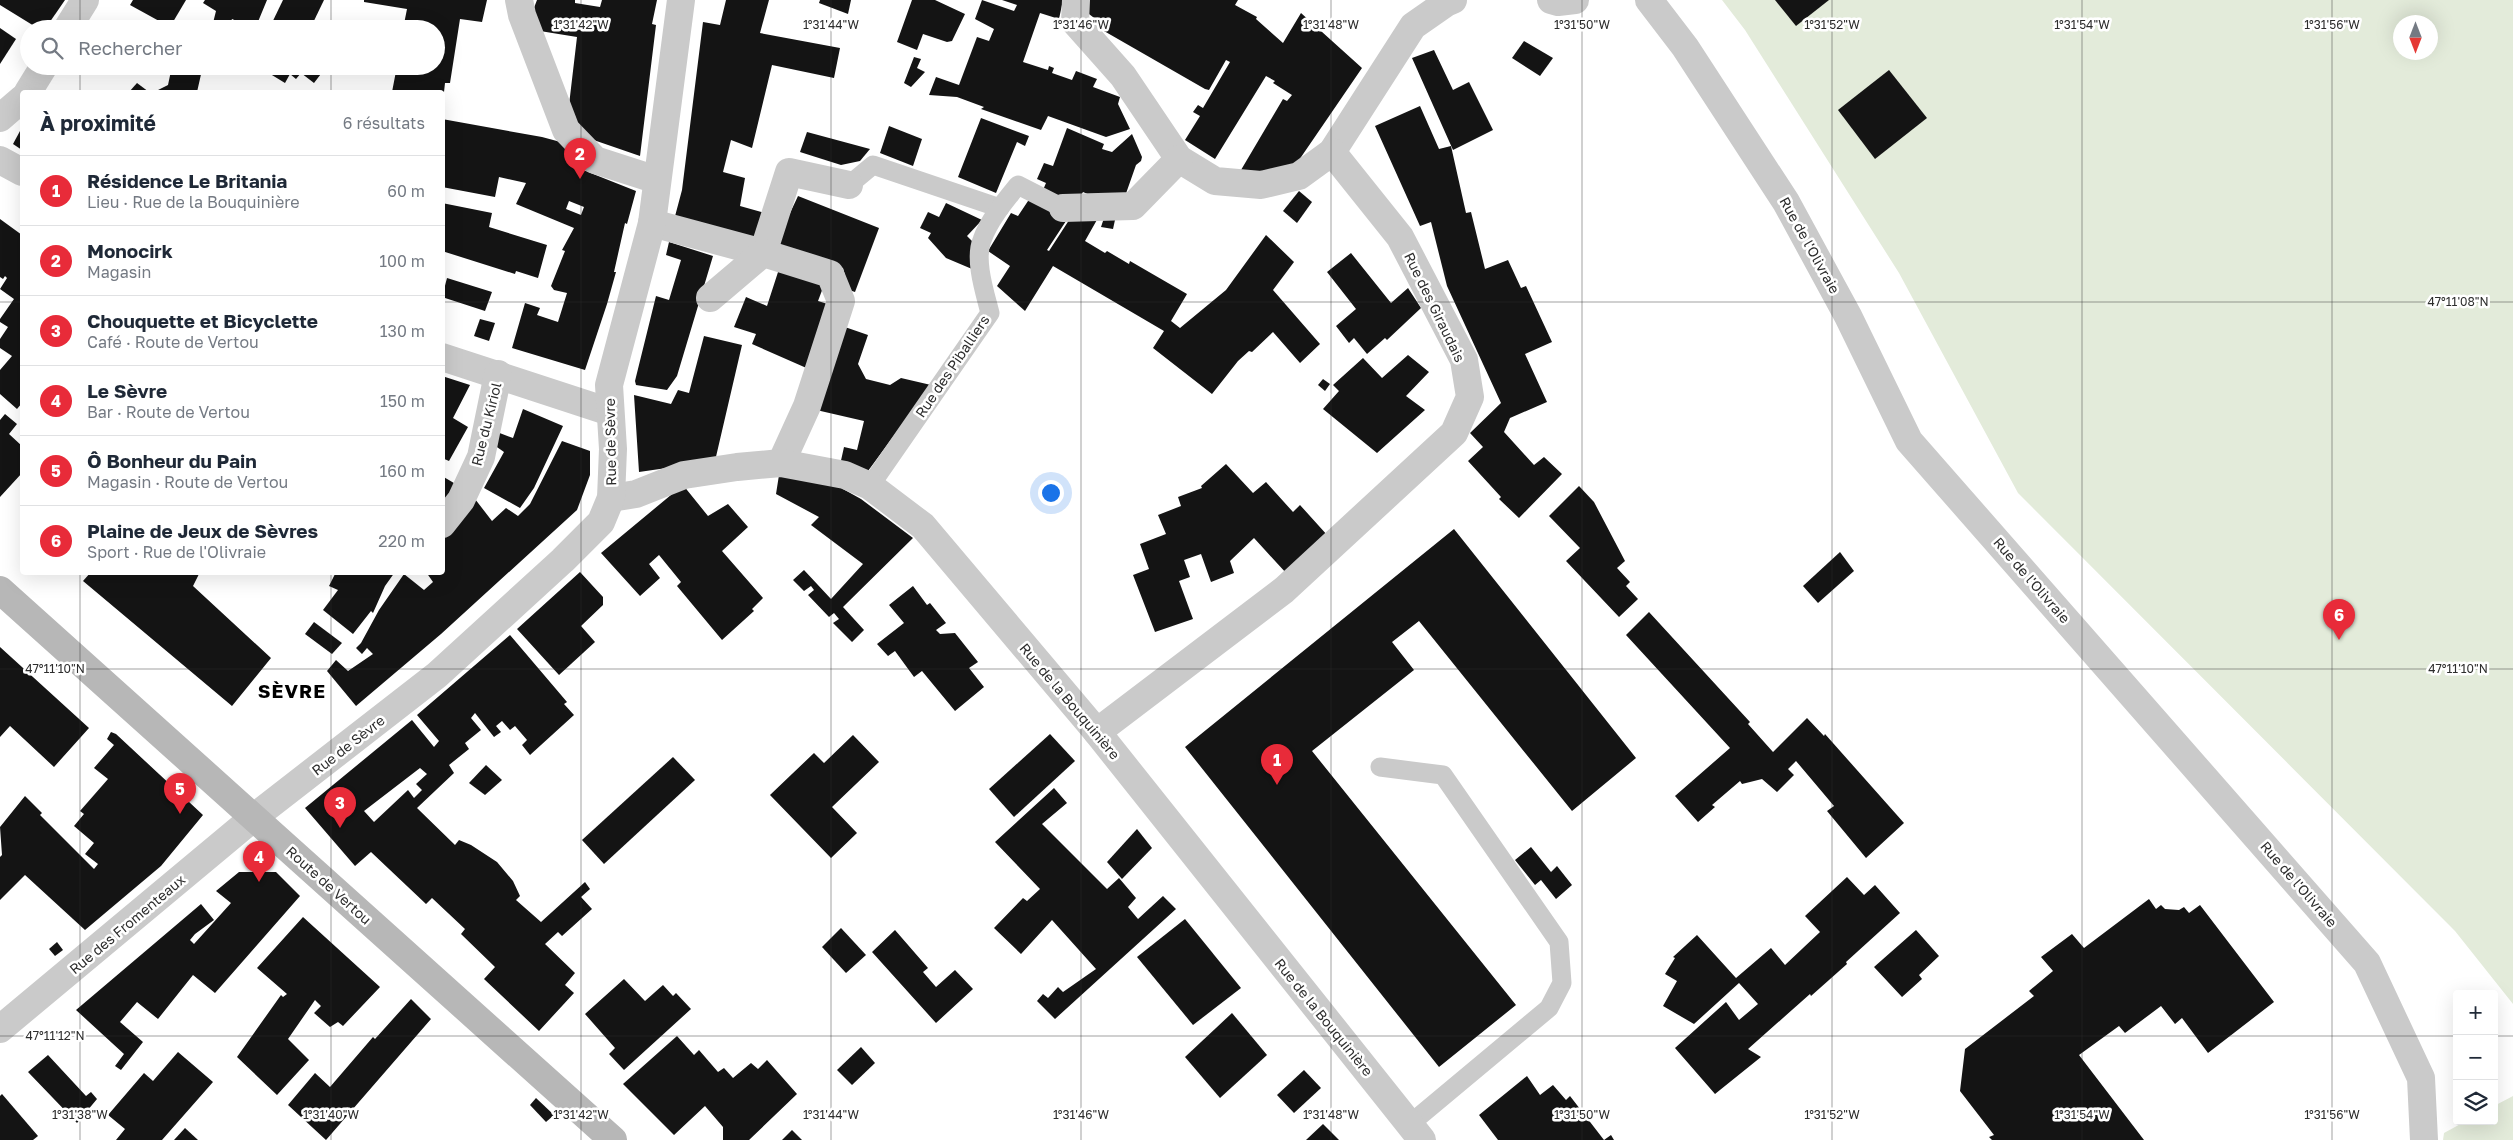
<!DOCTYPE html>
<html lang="fr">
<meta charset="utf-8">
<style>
:root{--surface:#fff;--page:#f6f6f7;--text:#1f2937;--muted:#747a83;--line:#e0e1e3;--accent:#e82b39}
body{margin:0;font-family:"Golos Text",sans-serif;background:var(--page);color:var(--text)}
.controls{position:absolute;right:15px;bottom:15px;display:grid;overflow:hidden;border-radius:5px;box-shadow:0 5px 20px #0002}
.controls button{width:45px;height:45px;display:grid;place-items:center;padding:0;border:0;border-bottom:1px solid var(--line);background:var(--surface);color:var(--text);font:25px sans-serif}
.compass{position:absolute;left:2393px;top:15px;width:45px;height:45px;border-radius:50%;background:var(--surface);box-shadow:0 5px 20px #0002;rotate:180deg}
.you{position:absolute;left:1050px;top:492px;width:18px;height:18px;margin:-12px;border:4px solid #fff;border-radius:50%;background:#1a73e8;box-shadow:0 0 0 8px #1a73e833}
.badge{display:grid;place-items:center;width:32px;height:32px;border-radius:50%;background:var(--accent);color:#fff;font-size:16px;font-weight:700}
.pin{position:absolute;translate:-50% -41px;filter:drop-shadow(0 1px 2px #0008)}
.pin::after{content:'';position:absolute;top:26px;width:18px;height:15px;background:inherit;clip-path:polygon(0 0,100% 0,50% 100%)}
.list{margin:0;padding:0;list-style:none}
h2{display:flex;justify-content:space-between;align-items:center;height:65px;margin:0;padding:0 20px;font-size:21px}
h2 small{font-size:16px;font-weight:400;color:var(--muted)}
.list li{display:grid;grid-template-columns:32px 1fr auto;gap:15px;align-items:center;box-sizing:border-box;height:70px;padding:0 20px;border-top:1px solid var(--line)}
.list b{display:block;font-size:19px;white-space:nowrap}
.list p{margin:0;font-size:16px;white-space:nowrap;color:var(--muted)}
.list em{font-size:16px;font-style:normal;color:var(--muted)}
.icon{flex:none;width:28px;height:28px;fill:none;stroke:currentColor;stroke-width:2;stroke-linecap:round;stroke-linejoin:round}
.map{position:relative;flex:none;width:2513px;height:1140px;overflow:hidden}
.search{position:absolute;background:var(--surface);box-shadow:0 5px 20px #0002;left:20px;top:20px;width:425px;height:55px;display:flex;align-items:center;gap:12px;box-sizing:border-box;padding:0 18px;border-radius:28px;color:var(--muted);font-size:19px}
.panel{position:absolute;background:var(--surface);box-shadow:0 5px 20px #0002;left:20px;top:90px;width:425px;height:485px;border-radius:5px}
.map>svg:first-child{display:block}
.green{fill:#e3ebda;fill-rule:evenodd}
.building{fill:#141414;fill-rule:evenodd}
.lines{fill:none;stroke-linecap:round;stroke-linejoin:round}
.lane{stroke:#cacaca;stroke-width:19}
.street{stroke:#cacaca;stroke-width:28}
.secondary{stroke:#b7b7b7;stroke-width:28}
.ticks{fill:none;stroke:#2d2d2d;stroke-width:1;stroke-opacity:0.45}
.labels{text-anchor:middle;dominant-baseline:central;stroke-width:5;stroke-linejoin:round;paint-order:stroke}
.street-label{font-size:14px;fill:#2d2d2d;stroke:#fff}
.district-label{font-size:19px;font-weight:bold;letter-spacing:1px;fill:#000;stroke:#fff}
.ticks-label{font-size:12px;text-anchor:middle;fill:#2d2d2d;stroke:#fff;stroke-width:5;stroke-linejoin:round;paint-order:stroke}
</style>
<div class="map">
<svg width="2513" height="1140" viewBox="0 0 2513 1140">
<rect width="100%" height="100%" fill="#fff"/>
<g class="green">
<path d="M1722,0H2513V1004L2455,931L2018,493L1899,273L1745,30ZM2400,22H2430V52H2400Z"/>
<polygon points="2513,1096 2513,1140 2443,1140 2444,1133 2466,1121 2494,1121 2494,1106"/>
</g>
<g class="building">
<polygon points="0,0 65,0 45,29 39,29 0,5"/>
<polygon points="133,0 186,0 170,27 130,5"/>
<polygon points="205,0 267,0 255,29 232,19 228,29 212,27 216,11 203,3"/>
<polygon points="283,0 324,0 310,29 269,29"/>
<polygon points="364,0 487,0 482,22 460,19 450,83 445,83 444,92 392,92 397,66 436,66 436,29 403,29 407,9 364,2"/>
<polygon points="537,0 575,0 575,3 600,7 602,0 657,0 652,24 656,25 640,156 582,136 569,105 577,37 540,31 532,13"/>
<polygon points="726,0 769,0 760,33 840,48 834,78 772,65 752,148 731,140 723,172 745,178 740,206 765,213 758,243 674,220 682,190 703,22 720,25"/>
<polygon points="820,0 851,0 848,14 819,3"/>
<polygon points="912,0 935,0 965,14 952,41 947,42 923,34 917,50 897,42"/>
<polygon points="982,0 1014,11 1017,5 1002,0 1063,0 1059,19 1040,13 1023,62 1048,70 1049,66 1054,68 1052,73 1072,80 1076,71 1097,79 1093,87 1120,97 1118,104 1130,129 1106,137 1048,116 1041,130 981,109 984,107 957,97 929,95 936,77 959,85 977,37 989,41 994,29 975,19"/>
<polygon points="1089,0 1238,0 1235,5 1257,17 1256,19 1283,43 1301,13 1362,68 1297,163 1272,173 1241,170 1283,99 1287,101 1292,95 1273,83 1275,81 1266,76 1215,159 1185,140 1200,116 1193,112 1198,105 1203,108 1230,62 1226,60 1209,90 1205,89 1104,31 1106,27 1085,11"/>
<polygon points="1775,0 1829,0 1796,26"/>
<polygon points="0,28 16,39 0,64"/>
<polygon points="1524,41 1553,58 1540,76 1512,58"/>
<polygon points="1434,50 1453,90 1469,82 1493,130 1453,150 1412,58"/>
<polygon points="914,57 921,59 917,68 925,72 911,87 904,83"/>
<polygon points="172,66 202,70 197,92 154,92 168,85"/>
<polygon points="270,66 327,66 314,83 301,73 296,79 290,74 285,83 267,72"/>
<polygon points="1889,70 1927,118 1875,159 1838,110"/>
<polygon points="137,83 149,92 129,92"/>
<polygon points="1420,106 1439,149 1451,146 1466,213 1471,212 1485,269 1508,260 1521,288 1526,286 1552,342 1525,354 1547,402 1510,418 1504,432 1534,465 1544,457 1562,474 1519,518 1499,499 1501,497 1468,461 1483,447 1470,433 1501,403 1447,286 1431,222 1420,226 1375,126"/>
<polygon points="981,118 1029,136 1025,146 1017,142 996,193 958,177"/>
<path d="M442,119L542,137L568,144L577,154L573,166L636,191L627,224L625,223L614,272H616L607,304L585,370L512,348L525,303L540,308L537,315L558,322L567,293L554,290L551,286L565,251L562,250L574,228L516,204L526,183L499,177L495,197L442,187ZM569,201L584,207L581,215L566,209Z"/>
<polygon points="889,126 922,139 913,166 880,153"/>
<polygon points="1067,128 1104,144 1102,149 1112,152 1132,134 1142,157 1141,161 1136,165 1123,202 1101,200 1083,192 1077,202 1043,190 1046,183 1037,179 1044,163 1053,166"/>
<polygon points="20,131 22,132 22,150 13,144"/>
<polygon points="807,132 870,149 860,161 841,165 800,152"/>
<polygon points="1299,191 1312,202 1297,223 1283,211"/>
<polygon points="798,196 879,228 855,292 849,290 843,268 776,243"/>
<polygon points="1030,198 1066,221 1047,250 1049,251 1073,214 1098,218 1085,241 1105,253 1107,251 1129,264 1130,261 1187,294 1171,321 1180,328 1226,290 1266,235 1294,262 1273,290 1320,344 1300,363 1273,332 1252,352 1249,351 1238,361 1212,394 1153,348 1164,331 1053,266 1025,311 997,286 1010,266 988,251 1011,213 1018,216"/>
<polygon points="442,203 492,213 489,227 547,245 538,278 516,271 515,274 442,251"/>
<polygon points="946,203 982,220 967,236 973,242 972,269 946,258 928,238 931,233 920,228 928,212 939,217"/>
<polygon points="1104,218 1115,220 1113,229 1101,227"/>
<polygon points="0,219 22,235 22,338 20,342 22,344 22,403 17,409 0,394 0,370 12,356 0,348 0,339 8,327 0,322 0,319 14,299 0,289 7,278 5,276 3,279 0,277"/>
<polygon points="669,242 713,256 677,376 667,390 636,385 635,381 656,296 669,300 681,260 666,255"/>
<polygon points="1351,253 1391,303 1408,288 1421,308 1387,340 1385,338 1367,354 1354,338 1349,343 1336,326 1356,309 1327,272"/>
<polygon points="779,269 824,285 818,301 834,306 811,370 752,344 756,334 734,327 746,297 767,306"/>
<polygon points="447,278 492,292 485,311 442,297"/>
<polygon points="480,319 495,323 489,341 474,336"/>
<polygon points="842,326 868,335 858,364 866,379 890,385 901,378 931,385 868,471 840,465 844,447 857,450 864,421 812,409"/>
<polygon points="704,336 742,345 715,461 639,472 634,395 671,404 678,390 689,393"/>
<polygon points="1408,355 1429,372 1406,396 1425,410 1377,453 1323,409 1339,391 1333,385 1363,358 1382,378"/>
<polygon points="442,376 470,385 453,418 468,427 449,461 442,458"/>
<polygon points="1323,379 1330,384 1325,391 1318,385"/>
<polygon points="523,409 563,426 534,488 520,508 484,488 504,452 494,445 497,432 513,438"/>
<polygon points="5,414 17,424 9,434 22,446 22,473 0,497 0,420"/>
<polygon points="562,441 590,451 590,475 577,510 441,634 356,706 327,671 336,660 348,671 373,654 367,648 362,654 356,648 361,643 379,610 404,574 424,590 433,582 426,572 442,572 442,538 475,499 492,521 506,508 518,516 530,504"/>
<polygon points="1226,464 1253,493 1266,482 1293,512 1300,505 1328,536 1287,574 1254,538 1230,561 1234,573 1211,582 1201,554 1184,560 1190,577 1179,581 1193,619 1155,632 1133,575 1149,569 1140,544 1166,534 1158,515 1181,506 1178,497 1202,488 1201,486"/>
<polygon points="779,475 834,484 861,499 913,538 843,607 864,630 852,642 833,623 839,619 834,613 829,617 808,595 814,590 811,586 804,591 793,580 804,570 831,599 863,564 811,525 819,517 776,494"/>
<polygon points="442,476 459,486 442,511"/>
<polygon points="683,485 708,516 728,504 748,527 722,551 763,598 752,609 754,611 722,640 677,586 681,582 659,555 649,564 660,578 640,596 601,553"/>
<polygon points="1579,486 1594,502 1625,561 1617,568 1630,582 1626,586 1638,599 1619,617 1566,561 1580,548 1549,516"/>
<polygon points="1454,529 1636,758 1572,811 1419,621 1392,642 1414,670 1312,751 1516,1005 1439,1067 1185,747"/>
<polygon points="1840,552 1854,571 1818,603 1803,586"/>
<polygon points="91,572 200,572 193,586 271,658 232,706 83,581"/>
<polygon points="336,572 374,574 395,572 385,586 373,613 371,611 353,634 323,610 338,590 329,586"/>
<polygon points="580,572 603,597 603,605 581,626 595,642 559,675 517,629"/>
<polygon points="913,586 927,605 930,603 946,623 936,630 940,634 955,633 978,662 969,668 984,687 955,711 922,671 914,677 895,651 888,656 877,644 904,623 889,605"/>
<polygon points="1649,612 1750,722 1748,724 1773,752 1807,718 1824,736 1825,734 1904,823 1866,858 1827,811 1834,806 1796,761 1788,769 1794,775 1777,792 1762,779 1742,784 1740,781 1712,805 1715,807 1698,822 1675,796 1730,748 1626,635"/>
<polygon points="314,622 342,643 332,654 305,634"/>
<path d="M510,635L567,702L564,704L574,715L530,755L522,745L527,740L515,726L510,730L502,721L496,726L501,732L494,737L475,713L471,718L481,730L465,743L469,749L449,765L454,773L417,808L455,845L459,840L471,845L497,862L513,881L520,896L516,900L541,922L585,882L590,889L581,897L592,909L562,936L558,932L545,944L575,973L565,985L574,993L539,1031L484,979L495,967L461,934L465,929L432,898L426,904L371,852L355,866L305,808L412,720L434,747L439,741L417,715ZM420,768L427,774L416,784L422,790L414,798L408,790L374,822L364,811Z"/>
<polygon points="0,647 89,728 54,767 10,726 0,737"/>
<polygon points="111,732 116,734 203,815 161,866 85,930 25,875 0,900 0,857 2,855 0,827 25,796 42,813 40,815 94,869 98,864 85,854 94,843 74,826 84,814 80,811 108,779 94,768 114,745 107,739"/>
<polygon points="1050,734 1075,761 1014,817 989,789"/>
<polygon points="853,735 879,762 832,807 857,833 831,858 770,795 814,753 824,763"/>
<polygon points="673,757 695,780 604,864 582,840"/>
<polygon points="486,765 502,780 485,795 469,783"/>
<polygon points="1054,788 1067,803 1042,824 1107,889 1119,878 1136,898 1128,907 1138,919 1163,896 1176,909 1055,1019 1037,1001 1043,994 1048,998 1058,987 1063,992 1096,969 1052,920 1021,954 994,928 1023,898 1027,901 1040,889 995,842"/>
<polygon points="1137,829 1152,848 1122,879 1107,862"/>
<polygon points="1531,847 1551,872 1557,866 1572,885 1556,899 1541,880 1535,885 1515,860"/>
<polygon points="239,872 276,872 300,896 215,993 193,975 158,1019 137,1002 120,1022 143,1042 121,1070 115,1066 124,1054 76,1010 201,904 214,920 195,934 190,940 194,944 231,903 216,891"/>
<polygon points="1847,877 1864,895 1875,885 1900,913 1846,962 1847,964 1811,996 1810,994 1748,1049 1761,1057 1715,1094 1675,1048 1726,1002 1739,1020 1758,1004 1739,983 1694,1024 1663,1006 1677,981 1665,974 1675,958 1673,957 1697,935 1736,978 1771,948 1785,965 1820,932 1805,916"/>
<polygon points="2149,899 2156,909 2161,905 2165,909 2179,910 2184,907 2189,913 2200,905 2274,1002 2208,1053 2182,1018 2175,1024 2161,1006 2125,1033 2119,1026 2079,1055 2144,1140 1992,1140 1989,1137 1994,1135 1960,1091 1965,1049 2034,996 2029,991 2053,971 2041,957 2072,934 2084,948"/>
<polygon points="303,917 380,987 343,1026 338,1022 330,1027 314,1013 321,1006 315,1000 288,1039 309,1060 277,1095 237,1057 281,995 283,997 287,994 257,968"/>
<polygon points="1185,919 1241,988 1193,1025 1137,957"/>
<polygon points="841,928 866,955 846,973 822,947"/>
<polygon points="895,930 928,968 923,972 936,987 955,970 973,989 936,1023 872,952"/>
<polygon points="1916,930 1939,956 1919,975 1922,979 1902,997 1874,967"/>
<polygon points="57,942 63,950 55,956 49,949"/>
<polygon points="624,979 645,1001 663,985 673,996 676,993 691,1009 624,1070 609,1054 615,1048 585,1014"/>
<polygon points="411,999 431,1019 326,1140 288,1105 315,1073 330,1087 373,1037 375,1039"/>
<polygon points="1232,1013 1267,1055 1220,1098 1185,1057"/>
<polygon points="677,1036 694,1055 699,1050 718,1072 724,1068 733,1078 751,1063 758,1069 767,1060 797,1094 749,1140 723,1140 723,1127 705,1106 674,1135 623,1084"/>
<polygon points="861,1047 875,1063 852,1085 837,1070"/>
<polygon points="178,1052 213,1082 162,1140 116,1140 125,1129 108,1115 144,1073 153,1081"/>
<polygon points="48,1055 86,1096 91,1092 97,1099 77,1123 28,1072"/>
<polygon points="1304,1070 1321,1088 1294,1113 1277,1095"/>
<polygon points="1527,1076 1540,1095 1553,1085 1566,1100 1570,1096 1604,1140 1611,1135 1614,1140 1498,1140 1479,1115"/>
<polygon points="2,1094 38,1136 33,1140 0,1140 0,1096"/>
<polygon points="536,1098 554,1115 546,1122 530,1105"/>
<polygon points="1323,1124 1339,1140 1306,1140"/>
<polygon points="185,1128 198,1140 174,1140"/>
<polygon points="792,1130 802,1140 782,1140"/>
</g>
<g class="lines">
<g class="lane">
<polyline points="849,185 873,165 1000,208"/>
<path d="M870,486L990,313C985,293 974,260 982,240C989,220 1005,201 1018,185L1063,208"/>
<polyline points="1380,767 1443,775 1559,942 1562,983 1549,1008 1410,1124"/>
</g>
<g class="street">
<polyline points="519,0 522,15 566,130 595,160 657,180"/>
<polyline points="1076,0 1075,22 1123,76 1179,159 1215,181 1261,185 1299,176 1332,152 1413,26 1446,3 1453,0"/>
<polyline points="1551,0 1558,2 1575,0"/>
<polyline points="1649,0 1685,47 1786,202 1848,316 1909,441 2367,963 2421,1078 2424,1140"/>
<polyline points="67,29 85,0"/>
<polyline points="28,92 44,66"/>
<polyline points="0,118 22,99"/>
<polyline points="0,160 22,172"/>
<polyline points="1063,208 1133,206 1179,159"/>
<polyline points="652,223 763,253 789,172 849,185"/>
<polyline points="710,298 763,253 830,274 841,301 807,406 781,463"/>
<polyline points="442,357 610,412"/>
<polyline points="611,498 636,494 684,475 737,467 781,463 845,475 870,486 923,526 1097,732 1422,1140"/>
<polyline points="442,524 461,500 481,457 498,374"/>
<polyline points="1097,732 1284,590 1454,433 1470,397 1464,360 1400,237 1332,152"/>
<polyline points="0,1029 253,818 437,675 563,560 601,522 611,498 613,449 609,385 652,223 681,0"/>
</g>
<polyline class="secondary" points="0,590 613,1140"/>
</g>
<path class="ticks" d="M80,0V29M331,0V29M581,0V1140M831,0V1140M1081,0V1140M1331,0V1140M1582,0V1140M1832,0V1140M2082,0V1140M2332,0V1140M80,66V92M331,66V92M0,302H22M442,302H2513M80,572V1140M331,572V1140M0,669H2513M0,1036H2457M2494,1036H2513"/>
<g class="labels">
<g class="street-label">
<text transform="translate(1810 245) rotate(61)">Rue de l'Olivraie</text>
<text transform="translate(1435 307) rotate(64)">Rue des Giraudais</text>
<text transform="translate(952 366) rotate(-56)">Rue des Piballiers</text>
<text transform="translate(486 424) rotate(-76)">Rue du Kiriol</text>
<text transform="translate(610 442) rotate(-91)">Rue de Sèvre</text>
<text transform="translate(2032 580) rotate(49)">Rue de l'Olivraie</text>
<text transform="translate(1070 701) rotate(50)">Rue de la Bouquinière</text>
<text transform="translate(348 745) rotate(-38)">Rue de Sèvre</text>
<text transform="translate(2299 884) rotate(49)">Rue de l'Olivraie</text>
<text transform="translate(329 885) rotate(42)">Route de Vertou</text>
<text transform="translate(127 924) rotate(-40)">Rue des Fromenteaux</text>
<text transform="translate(1324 1017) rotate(51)">Rue de la Bouquinière</text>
</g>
<g class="district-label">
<text x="292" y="690">SÈVRE</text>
</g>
</g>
<g class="ticks-label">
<text x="581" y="29">1°31'42"W</text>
<text x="831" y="29">1°31'44"W</text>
<text x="1081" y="29">1°31'46"W</text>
<text x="1331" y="29">1°31'48"W</text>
<text x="1582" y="29">1°31'50"W</text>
<text x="1832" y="29">1°31'52"W</text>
<text x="2082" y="29">1°31'54"W</text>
<text x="2332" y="29">1°31'56"W</text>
<text x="2458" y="306">47°11'08"N</text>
<text x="2458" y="673">47°11'10"N</text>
<text x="55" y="673">47°11'10"N</text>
<text x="55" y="1040">47°11'12"N</text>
<text x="80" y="1119">1°31'38"W</text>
<text x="331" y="1119">1°31'40"W</text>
<text x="581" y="1119">1°31'42"W</text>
<text x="831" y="1119">1°31'44"W</text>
<text x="1081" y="1119">1°31'46"W</text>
<text x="1331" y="1119">1°31'48"W</text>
<text x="1582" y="1119">1°31'50"W</text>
<text x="1832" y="1119">1°31'52"W</text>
<text x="2082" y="1119">1°31'54"W</text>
<text x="2332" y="1119">1°31'56"W</text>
</g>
</svg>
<div class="controls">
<button>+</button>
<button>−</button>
<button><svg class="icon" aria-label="layers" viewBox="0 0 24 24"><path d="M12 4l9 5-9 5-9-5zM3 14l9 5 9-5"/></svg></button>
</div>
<svg class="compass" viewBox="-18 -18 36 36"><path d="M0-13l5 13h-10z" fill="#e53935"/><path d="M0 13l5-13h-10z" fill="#747a83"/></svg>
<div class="you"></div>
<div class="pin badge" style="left:1277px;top:785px">1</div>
<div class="pin badge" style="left:580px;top:179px">2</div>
<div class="pin badge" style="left:340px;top:828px">3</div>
<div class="pin badge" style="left:259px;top:882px">4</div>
<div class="pin badge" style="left:180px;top:814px">5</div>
<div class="pin badge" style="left:2339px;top:640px">6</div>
<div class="search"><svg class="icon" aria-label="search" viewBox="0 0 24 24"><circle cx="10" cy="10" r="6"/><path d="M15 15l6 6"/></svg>Rechercher</div>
<section class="panel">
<h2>À proximité<small>6 résultats</small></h2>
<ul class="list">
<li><span class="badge">1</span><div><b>Résidence Le Britania</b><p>Lieu · Rue de la Bouquinière</p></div><em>60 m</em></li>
<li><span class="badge">2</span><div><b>Monocirk</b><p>Magasin</p></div><em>100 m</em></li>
<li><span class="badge">3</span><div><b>Chouquette et Bicyclette</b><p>Café · Route de Vertou</p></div><em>130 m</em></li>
<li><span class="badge">4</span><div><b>Le Sèvre</b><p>Bar · Route de Vertou</p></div><em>150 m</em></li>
<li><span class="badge">5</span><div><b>Ô Bonheur du Pain</b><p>Magasin · Route de Vertou</p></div><em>160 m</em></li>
<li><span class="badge">6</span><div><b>Plaine de Jeux de Sèvres</b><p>Sport · Rue de l'Olivraie</p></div><em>220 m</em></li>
</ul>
</section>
</div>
